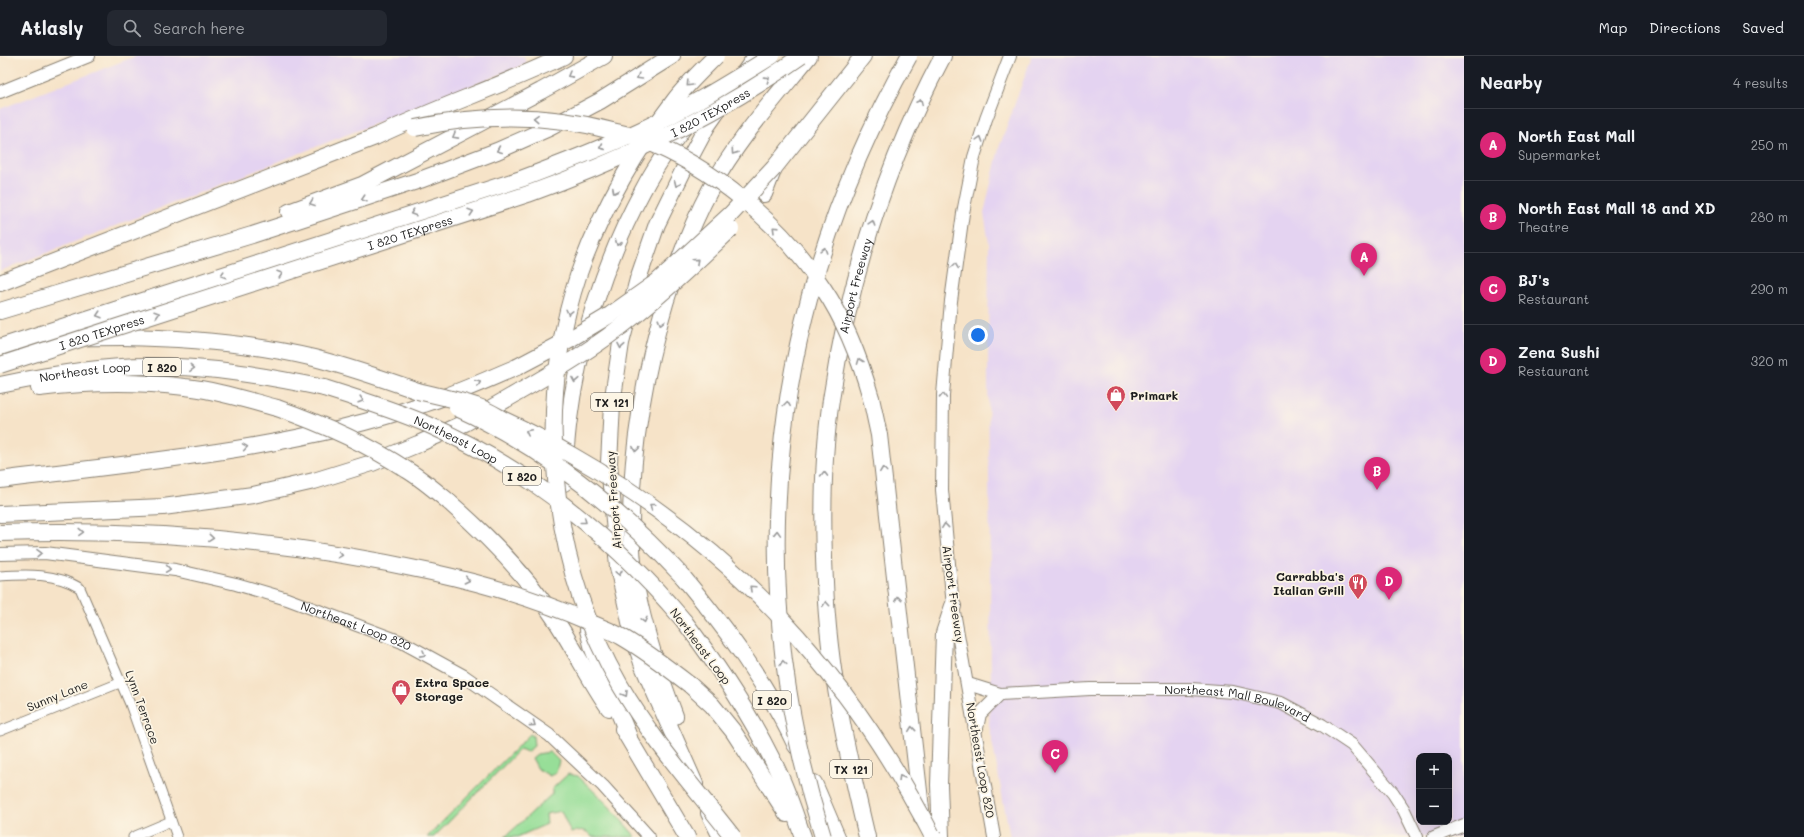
<!DOCTYPE html>
<meta charset="utf-8">
<style>
:root{--surface:#171b24;--page:#242831;--text:#f1f3f6;--muted:#9ea1a6;--line:#363941;--accent:#db2777}
body{margin:0;font-family:Mali,sans-serif;background:var(--page);color:var(--text)}
.controls{position:absolute;right:12px;bottom:12px;display:grid;overflow:hidden;border-radius:8px;box-shadow:0 4px 16px #0002}
.controls button{width:36px;height:36px;display:grid;place-items:center;padding:0;border:0;border-bottom:1px solid var(--line);background:var(--surface);color:var(--text);font:20px sans-serif}
.you{position:absolute;left:978px;top:279px;width:14px;height:14px;margin:-10px;border:3px solid #fff;border-radius:50%;background:#1a73e8;box-shadow:0 0 0 6px #1a73e833}
.badge{display:grid;place-items:center;width:26px;height:26px;border-radius:50%;background:var(--accent);color:#fff;font-size:13px;font-weight:700}
.pin{position:absolute;translate:-50% -33px;filter:drop-shadow(0 1px 2px #0008)}
.pin::after{content:'';position:absolute;top:21px;width:14px;height:12px;background:inherit;clip-path:polygon(0 0,100% 0,50% 100%)}
.list{margin:0;padding:0;list-style:none}
h2{display:flex;justify-content:space-between;align-items:center;height:52px;margin:0;padding:0 16px;font-size:17px}
h2 small{font-size:13px;font-weight:400;color:var(--muted)}
.list li{display:grid;grid-template-columns:26px 1fr auto;gap:12px;align-items:center;box-sizing:border-box;height:72px;padding:0 16px;border-top:1px solid var(--line)}
.list b{display:block;font-size:15px;white-space:nowrap}
.list p{margin:0;font-size:13px;white-space:nowrap;color:var(--muted)}
.list em{font-size:13px;font-style:normal;color:var(--muted)}
.icon{flex:none;width:22px;height:22px;fill:none;stroke:currentColor;stroke-width:2;stroke-linecap:round;stroke-linejoin:round}
.map{position:relative;flex:none;width:1464px;height:781px;overflow:hidden}
header{display:flex;align-items:center;gap:24px;box-sizing:border-box;height:56px;padding:0 20px;background:var(--surface);border-bottom:1px solid var(--line)}
header strong{font-size:19px}
nav{display:flex;gap:22px;margin-inline-start:auto;font-size:14px}
.search{width:280px;height:36px;background:var(--page);display:flex;align-items:center;gap:10px;box-sizing:border-box;padding:0 14px;border-radius:8px;color:var(--muted);font-size:15px}
main{display:flex}
aside{flex:1;background:var(--surface)}
.map>svg:first-child{display:block}
.built{fill:#e4d3f1;fill-rule:evenodd}
.green{fill:#97de98;stroke:#5a7d5a}
.lines{fill:none;stroke-linecap:round;stroke-linejoin:round}
.street-casing{stroke:#898072;stroke-width:11}
.secondary-casing{stroke:#898072;stroke-width:14}
.highway-casing{stroke:#898072;stroke-width:18}
.street{stroke:#fff;stroke-width:9}
.secondary{stroke:#fff;stroke-width:12}
.highway{stroke:#fff;stroke-width:16}
.highway-bridge-casing{stroke:#898072;stroke-width:18;stroke-linecap:butt}
.highway-bridge{stroke:#fff;stroke-width:16}
.oneway{stroke:#999}
.labels{text-anchor:middle;dominant-baseline:central;stroke-width:3.5;stroke-linejoin:round;paint-order:stroke}
.shield{fill:#fcf5e5;stroke:#5f5d58;stroke-width:1}
.shield-label{font-size:11px;font-weight:bold;fill:#1c1c1c}
.street-label{font-size:12px;fill:#1c1c1c;stroke:#fcf5e5}
.poi-label{font-size:12px;font-weight:bold;fill:#1c1c1c;stroke:#fcf5e5;text-anchor:start}
</style>
<header>
<strong>Atlasly</strong>
<div class="search"><svg class="icon" aria-label="search" viewBox="0 0 24 24"><circle cx="10" cy="10" r="6"/><path d="M15 15l6 6"/></svg>Search here</div>
<nav><a>Map</a><a>Directions</a><a>Saved</a></nav>
</header>
<main>
<div class="map">
<svg width="1464" height="781" viewBox="0 0 1464 781">
<rect width="100%" height="100%" fill="#fcf5e5"/>
<filter id="ink" filterUnits="userSpaceOnUse"><feTurbulence type="fractalNoise" baseFrequency=".025" numOctaves="2"/><feDisplacementMap in="SourceGraphic" scale="8" xChannelSelector="R" yChannelSelector="G"/><feConvolveMatrix kernelMatrix="1 2 1 2 8 2 1 2 1" color-interpolation-filters="sRGB"/></filter>
<filter id="wash" filterUnits="userSpaceOnUse"><feTurbulence type="fractalNoise" baseFrequency=".012" numOctaves="4" result="noise"/><feDisplacementMap in="SourceGraphic" scale="16" xChannelSelector="R" yChannelSelector="G"/><feGaussianBlur stdDeviation="0.9" result="paint"/><feColorMatrix in="noise" values="0 0 0 0 0 0 0 0 0 0 0 0 0 0 0 0 0 1.4 0 .05"/><feComposite in="paint" operator="in"/></filter>
<g filter="url(#wash)">
<rect width="100%" height="100%" fill="#f6e3c8"/>
<g class="built">
<polygon points="136,0 524,0 527,8 0,215 0,53"/>
<path d="M1032,0H1464V781H1010L989,669L991,621L988,314L989,187L984,157L999,92ZM1419,700H1449V766H1419Z"/>
</g>
<g class="green">
<polygon points="530,678 533,680 534,690 527,696 520,693 434,781 427,781"/>
<polygon points="550,696 559,705 556,716 550,720 538,713 532,702 537,698"/>
<path d="M568,718L578,720L608,749L636,781H592C585,772 580,774 571,777L561,755L546,758L547,768L517,781H505L552,738V733Z"/>
</g>
</g>
<g filter="url(#ink)">
<g class="lines">
<defs>
<g id="street">
<path d="M0,520C27,518 56,517 80,532L130,648L177,781"/>
<polyline points="0,675 122,626"/>
<polyline points="133,781 171,765"/>
</g>
<g id="secondary">
<polyline points="0,36 89,0"/>
<path id="s1" d="M0,498L45,497L175,514L236,528L287,543L402,586L464,620L549,679L603,730L649,781"/>
<path id="s2" d="M968,628L1000,638L1090,633H1191L1233,636L1281,647L1322,669L1352,689L1393,737L1404,754L1417,781"/>
<polyline points="977,672 980,658 1000,638"/>
<polyline points="994,781 953,550 942,434 943,339 951,245 963,157 974,101 986,63 1010,0"/>
<polyline points="1434,781 1464,769"/>
</g>
<g id="highway">
<polyline points="764,138 774,112 863,0"/>
<polyline points="289,156 362,129 541,35 604,0"/>
<path d="M0,227L375,81C437,51 502,30 564,0"/>
<polyline points="0,255 252,179 420,124 497,95 549,72 600,45 672,0"/>
<path d="M31,285C61,281 92,281 122,281C186,282 251,287 314,302C349,311 384,323 418,335"/>
<path id="s3" d="M0,329C48,319 99,310 148,310C208,310 266,320 324,332"/>
<path d="M39,332C87,326 136,325 185,331C216,334 246,344 277,352"/>
<polyline points="871,342 879,379 922,762"/>
<path d="M0,424C140,406 290,394 424,348C456,338 486,324 517,311"/>
<path d="M564,427C564,408 566,389 568,370C578,289 604,206 643,134C661,99 687,68 710,37"/>
<path d="M449,446C489,481 526,518 555,563C574,592 589,623 609,652"/>
<polyline points="0,458 163,451 253,439 314,425 372,407 418,388 465,367 519,336"/>
<path d="M683,521C727,574 767,628 796,690"/>
<path d="M684,565C718,610 749,656 774,707C786,730 794,756 803,781"/>
<polyline points="588,574 593,593 629,681"/>
<polyline points="690,629 712,649 733,675 787,758"/>
<path d="M675,660C659,617 644,574 636,530C617,414 656,234 711,132C737,84 775,42 809,0"/>
<polyline points="623,673 687,781"/>
<polyline points="814,727 837,781"/>
<polyline points="695,728 643,610 632,575 618,511 609,407 612,348 621,287 638,223 657,168 684,113 707,70 756,0"/>
<polyline points="709,757 721,781"/>
<path id="s4" d="M867,781C847,697 828,612 825,526C822,466 822,404 831,344C849,224 886,107 943,0"/>
<polyline points="941,781 939,729 944,577 953,550"/>
</g>
</defs>
<use href="#street" class="street-casing"/>
<use href="#secondary" class="secondary-casing"/>
<use href="#highway" class="highway-casing"/>
<use href="#street" class="street"/>
<use href="#secondary" class="secondary"/>
<use href="#highway" class="highway"/>
<defs>
<g id="highway-bridge">
<path d="M716,0C702,14 686,29 674,45C634,97 601,155 579,217C534,351 550,508 620,629C652,684 694,731 733,781"/>
<path d="M415,72C481,58 547,57 612,75C622,77 632,79 641,83C713,111 781,167 823,232C846,266 860,303 871,342"/>
<path d="M0,291L521,123C561,108 600,93 639,75C685,54 729,27 772,0"/>
<path id="s5" d="M0,309L528,138C625,103 717,60 801,0"/>
<polyline points="517,311 570,283 610,259 658,225 731,158 774,112"/>
<path id="s6" d="M324,332C359,343 395,354 429,369C529,413 614,482 684,565"/>
<path d="M418,335C437,340 457,343 476,350C486,353 495,359 504,364C528,375 551,387 573,400C735,492 848,616 933,781"/>
<path d="M519,336C549,319 579,301 607,281C651,249 691,211 731,173"/>
<path d="M277,352C323,368 366,387 407,414C422,423 436,435 449,446"/>
<path d="M457,352C543,391 619,452 683,521"/>
<path d="M0,477C145,472 289,485 431,516C485,528 538,543 589,566C600,571 612,575 622,581C646,595 668,612 690,629"/>
<path d="M823,781C738,513 772,244 909,0"/>
</g>
</defs>
<use href="#highway-bridge" class="highway-bridge-casing"/>
<use href="#highway-bridge" class="highway-bridge"/>
</g>
<defs><path id="oneway-chevron" d="M-2-3.5L2.5 0L-2 3.5" fill="none" stroke-width="1.6" stroke-linecap="round" stroke-linejoin="round"/></defs>
<g class="oneway">
<use href="#oneway-chevron" transform="translate(570 19) rotate(151)"/>
<use href="#oneway-chevron" transform="translate(639 21) rotate(149)"/>
<use href="#oneway-chevron" transform="translate(767 23) rotate(-33)"/>
<use href="#oneway-chevron" transform="translate(689 28) rotate(134)"/>
<use href="#oneway-chevron" transform="translate(920 46) rotate(-64)"/>
<use href="#oneway-chevron" transform="translate(536 62) rotate(-177)"/>
<use href="#oneway-chevron" transform="translate(455 80) rotate(151)"/>
<use href="#oneway-chevron" transform="translate(980 83) rotate(-73)"/>
<use href="#oneway-chevron" transform="translate(602 91) rotate(157)"/>
<use href="#oneway-chevron" transform="translate(499 94) rotate(157)"/>
<use href="#oneway-chevron" transform="translate(734 96) rotate(125)"/>
<use href="#oneway-chevron" transform="translate(677 128) rotate(115)"/>
<use href="#oneway-chevron" transform="translate(615 135) rotate(117)"/>
<use href="#oneway-chevron" transform="translate(364 143) rotate(162)"/>
<use href="#oneway-chevron" transform="translate(312 147) rotate(160)"/>
<use href="#oneway-chevron" transform="translate(471 156) rotate(-18)"/>
<use href="#oneway-chevron" transform="translate(413 157) rotate(162)"/>
<use href="#oneway-chevron" transform="translate(872 167) rotate(-72)"/>
<use href="#oneway-chevron" transform="translate(775 173) rotate(-136)"/>
<use href="#oneway-chevron" transform="translate(618 187) rotate(113)"/>
<use href="#oneway-chevron" transform="translate(824 194) rotate(-72)"/>
<use href="#oneway-chevron" transform="translate(696 205) rotate(-42)"/>
<use href="#oneway-chevron" transform="translate(955 210) rotate(-82)"/>
<use href="#oneway-chevron" transform="translate(280 218) rotate(-18)"/>
<use href="#oneway-chevron" transform="translate(223 219) rotate(162)"/>
<use href="#oneway-chevron" transform="translate(569 256) rotate(104)"/>
<use href="#oneway-chevron" transform="translate(157 258) rotate(-18)"/>
<use href="#oneway-chevron" transform="translate(99 259) rotate(162)"/>
<use href="#oneway-chevron" transform="translate(661 266) rotate(105)"/>
<use href="#oneway-chevron" transform="translate(621 290) rotate(101)"/>
<use href="#oneway-chevron" transform="translate(860 305) rotate(-111)"/>
<use href="#oneway-chevron" transform="translate(192 312) rotate(4)"/>
<use href="#oneway-chevron" transform="translate(575 324) rotate(100)"/>
<use href="#oneway-chevron" transform="translate(478 327) rotate(-23)"/>
<use href="#oneway-chevron" transform="translate(943 340) rotate(-88)"/>
<use href="#oneway-chevron" transform="translate(361 344) rotate(17)"/>
<use href="#oneway-chevron" transform="translate(787 348) rotate(-83)"/>
<use href="#oneway-chevron" transform="translate(528 376) rotate(-153)"/>
<use href="#oneway-chevron" transform="translate(245 391) rotate(-9)"/>
<use href="#oneway-chevron" transform="translate(636 393) rotate(98)"/>
<use href="#oneway-chevron" transform="translate(883 414) rotate(-97)"/>
<use href="#oneway-chevron" transform="translate(824 418) rotate(-89)"/>
<use href="#oneway-chevron" transform="translate(652 450) rotate(-142)"/>
<use href="#oneway-chevron" transform="translate(584 465) rotate(38)"/>
<use href="#oneway-chevron" transform="translate(945 470) rotate(-96)"/>
<use href="#oneway-chevron" transform="translate(81 476) rotate(2)"/>
<use href="#oneway-chevron" transform="translate(777 477) rotate(-88)"/>
<use href="#oneway-chevron" transform="translate(211 482) rotate(5)"/>
<use href="#oneway-chevron" transform="translate(39 497) rotate(-1)"/>
<use href="#oneway-chevron" transform="translate(340 499) rotate(9)"/>
<use href="#oneway-chevron" transform="translate(168 513) rotate(8)"/>
<use href="#oneway-chevron" transform="translate(619 517) rotate(78)"/>
<use href="#oneway-chevron" transform="translate(467 524) rotate(12)"/>
<use href="#oneway-chevron" transform="translate(752 532) rotate(-137)"/>
<use href="#oneway-chevron" transform="translate(898 543) rotate(-96)"/>
<use href="#oneway-chevron" transform="translate(826 548) rotate(-95)"/>
<use href="#oneway-chevron" transform="translate(644 564) rotate(77)"/>
<use href="#oneway-chevron" transform="translate(423 598) rotate(29)"/>
<use href="#oneway-chevron" transform="translate(783 607) rotate(-98)"/>
<use href="#oneway-chevron" transform="translate(625 638) rotate(59)"/>
<use href="#oneway-chevron" transform="translate(533 668) rotate(36)"/>
<use href="#oneway-chevron" transform="translate(912 673) rotate(-96)"/>
<use href="#oneway-chevron" transform="translate(901 722) rotate(-120)"/>
</g>
</g>
<defs>
<symbol id="shop-pin" viewBox="-11 -11 22 30"><path d="M0 17L-7.5 6A9.5 9.5 0 1 1 7.5 6Z" fill="#d1495b" stroke="#fcf5e5"/><path d="M-5-2.5h2.3a2.7 3.5 0 0 1 5.4 0H5L5.5 6h-11ZM-1.5-2.5h3a1.5 2.3 0 0 0-3 0Z" fill="#fff"/></symbol>
<symbol id="restaurant-pin" viewBox="-11 -11 22 30"><path d="M0 17L-7.5 6A9.5 9.5 0 1 1 7.5 6Z" fill="#d1495b" stroke="#fcf5e5"/><path d="M-5-6h1v4h1v-4h1v4h1v-4h1v5L-1.5 .5V6h-2V.5L-5-1ZM5-6V6H3V1.5H1.5Q1.5-4 5-6Z" fill="#fff"/></symbol>
</defs>
<g fill-rule="evenodd">
<use href="#shop-pin" x="1105" y="328" width="22" height="30"/>
<use href="#restaurant-pin" x="1347" y="516" width="22" height="30"/>
<use href="#shop-pin" x="390" y="622" width="22" height="30"/>
</g>
<g class="labels">
<g class="shield">
<rect x="143" y="302" width="38" height="18" rx="3"/>
<rect x="591" y="337" width="42" height="18" rx="3"/>
<rect x="503" y="411" width="38" height="18" rx="3"/>
<rect x="753" y="635" width="38" height="18" rx="3"/>
<rect x="830" y="704" width="42" height="18" rx="3"/>
</g>
<g class="shield-label">
<text x="162" y="311">I 820</text>
<text x="612" y="346">TX 121</text>
<text x="522" y="420">I 820</text>
<text x="772" y="644">I 820</text>
<text x="851" y="713">TX 121</text>
</g>
<g class="street-label">
<text stroke="none"><textPath href="#s5" startOffset="755">I 820 TEXpress</textPath></text>
<text stroke="none"><textPath href="#s5" startOffset="431">I 820 TEXpress</textPath></text>
<text stroke="none"><textPath href="#s4" startOffset="558">Airport Freeway</textPath></text>
<text stroke="none"><textPath href="#s5" startOffset="107">I 820 TEXpress</textPath></text>
<text stroke="none"><textPath href="#s3" startOffset="86">Northeast Loop</textPath></text>
<text stroke="none"><textPath href="#s6" startOffset="142">Northeast Loop</textPath></text>
<text transform="translate(613 444) rotate(-94)">Airport Freeway</text>
<text transform="translate(954 538) rotate(82)">Airport Freeway</text>
<text stroke="none"><textPath href="#s1" startOffset="366">Northeast Loop 820</textPath></text>
<text transform="translate(701 590) rotate(53)">Northeast Loop</text>
<text transform="translate(57 639) rotate(-22)">Sunny Lane</text>
<text stroke="none"><textPath href="#s2" startOffset="273">Northeast Mall Boulevard</textPath></text>
<text transform="translate(143 651) rotate(70)">Lynn Terrace</text>
<text transform="translate(981 704) rotate(80)">Northeast Loop 820</text>
</g>
<g class="poi-label">
<text x="1130" y="339">Primark</text>
<text x="1344" y="520" text-anchor="end">Carrabba's<tspan x="1344" dy="14">Italian Grill</tspan></text>
<text x="415" y="626">Extra Space<tspan x="415" dy="14">Storage</tspan></text>
</g>
</g>
</svg>
<div class="controls">
<button>+</button>
<button>−</button>
</div>
<div class="you"></div>
<div class="pin badge" style="left:1364px;top:220px">A</div>
<div class="pin badge" style="left:1377px;top:434px">B</div>
<div class="pin badge" style="left:1055px;top:717px">C</div>
<div class="pin badge" style="left:1389px;top:544px">D</div>
</div>
<aside>
<h2>Nearby<small>4 results</small></h2>
<ul class="list">
<li><span class="badge">A</span><div><b>North East Mall</b><p>Supermarket</p></div><em>250 m</em></li>
<li><span class="badge">B</span><div><b>North East Mall 18 and XD</b><p>Theatre</p></div><em>280 m</em></li>
<li><span class="badge">C</span><div><b>BJ's</b><p>Restaurant</p></div><em>290 m</em></li>
<li><span class="badge">D</span><div><b>Zena Sushi</b><p>Restaurant</p></div><em>320 m</em></li>
</ul>
</aside>
</main>
